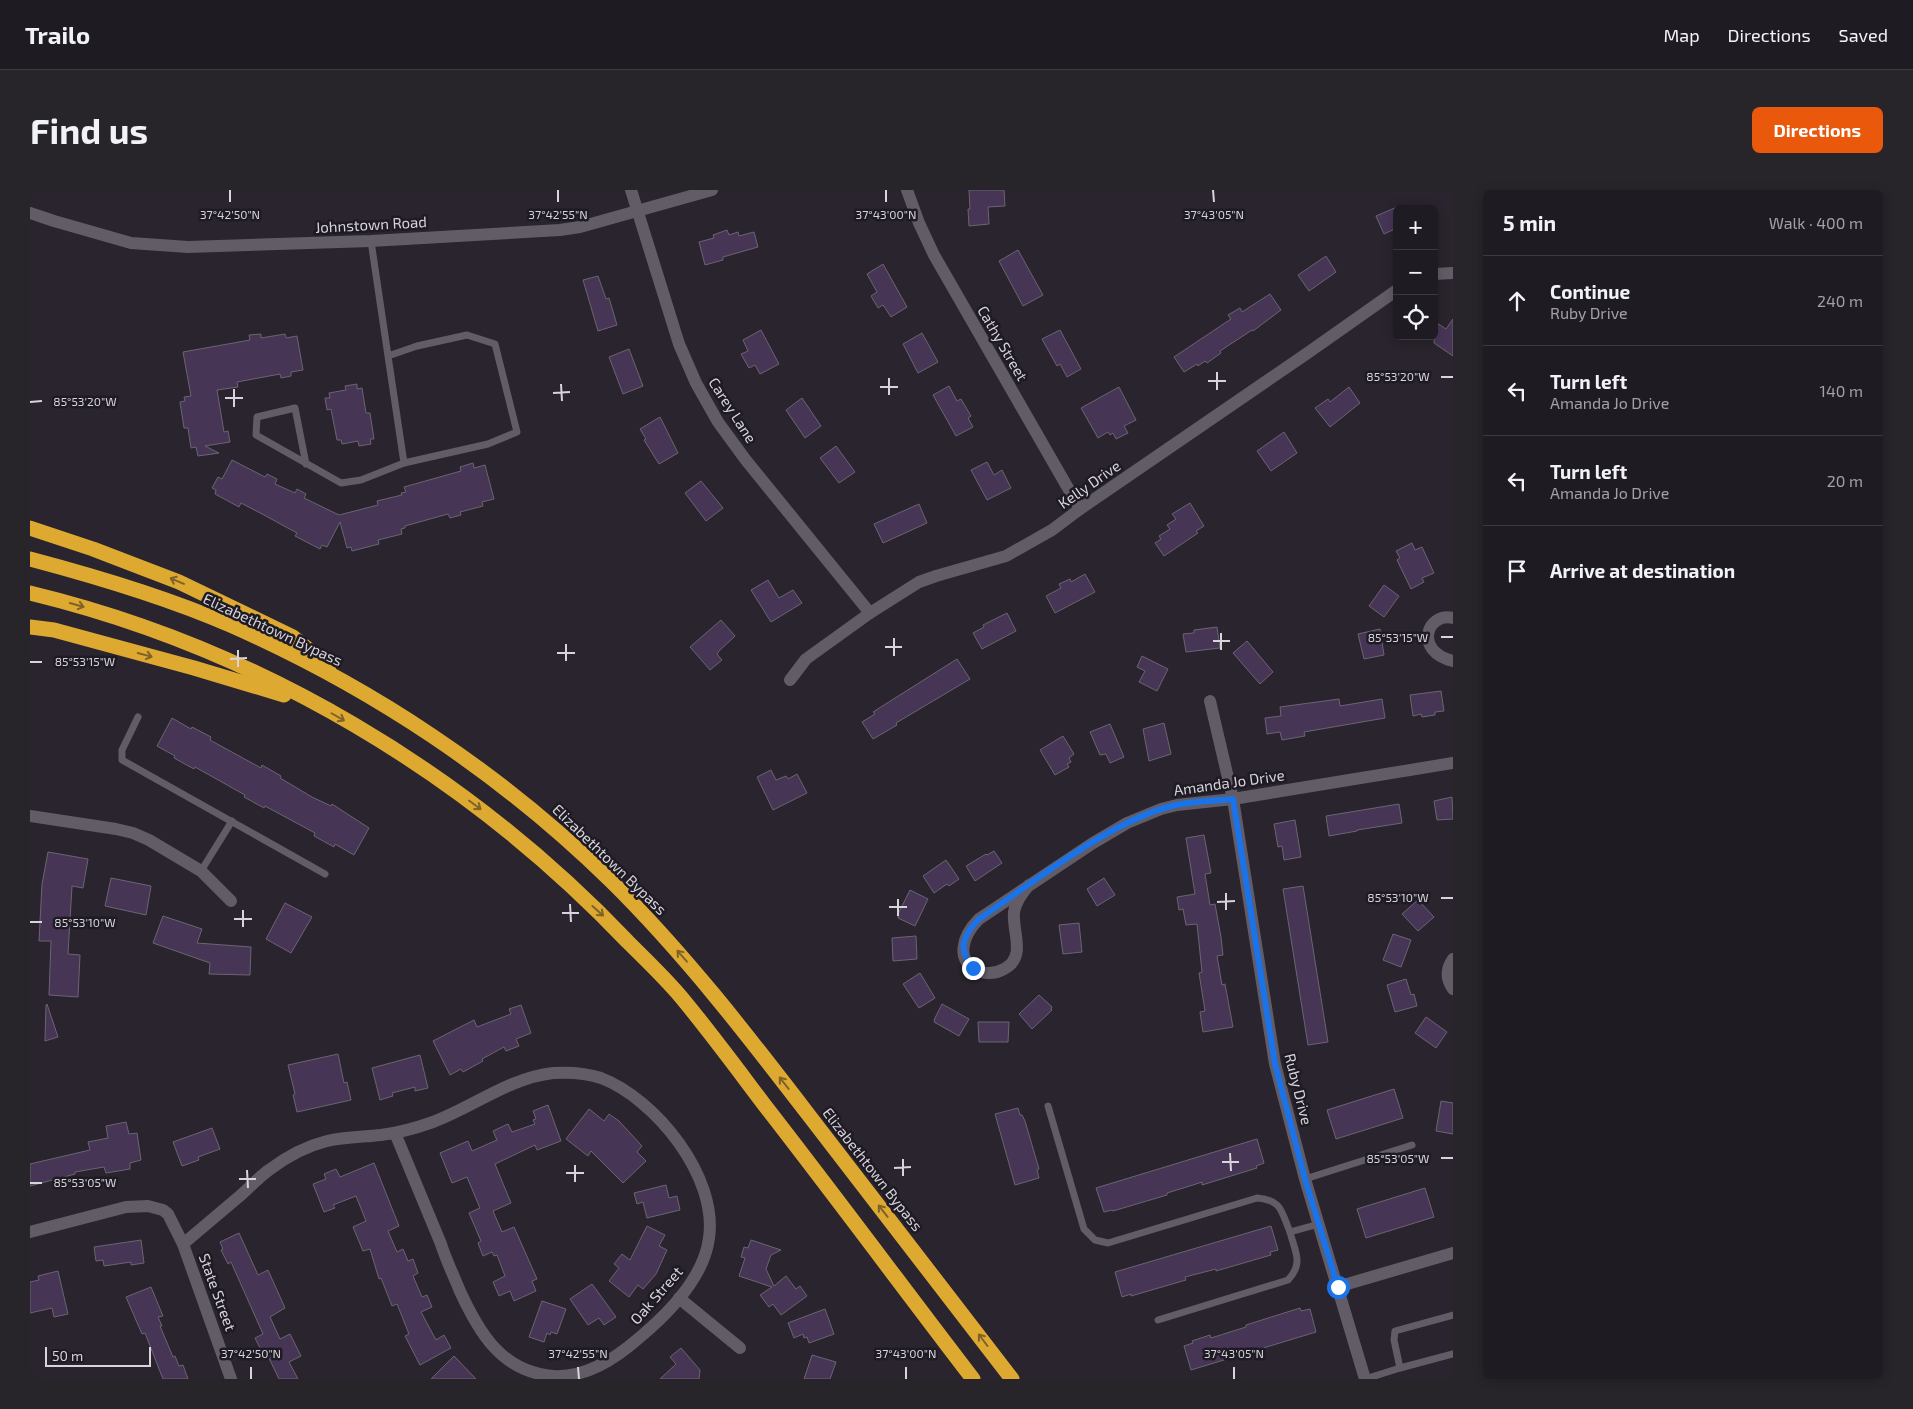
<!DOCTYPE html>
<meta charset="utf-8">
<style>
:root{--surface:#1f1b22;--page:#27242a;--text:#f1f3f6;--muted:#a1a1a5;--line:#3c3940;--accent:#ea580c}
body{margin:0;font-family:"Exo 2",sans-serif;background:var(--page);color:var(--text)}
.controls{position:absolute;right:15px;top:15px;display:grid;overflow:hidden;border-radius:8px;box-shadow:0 2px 12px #0003}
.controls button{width:45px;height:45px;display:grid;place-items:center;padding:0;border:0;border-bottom:1px solid var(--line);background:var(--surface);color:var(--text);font:25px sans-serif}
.scale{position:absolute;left:15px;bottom:12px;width:106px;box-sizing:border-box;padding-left:5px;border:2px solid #d8d4db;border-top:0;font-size:14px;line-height:18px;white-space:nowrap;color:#d8d4db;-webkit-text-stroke:4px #1f1b24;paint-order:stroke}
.stop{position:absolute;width:15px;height:15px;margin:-11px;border:4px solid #1a73e8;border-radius:50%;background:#fff}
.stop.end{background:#1a73e8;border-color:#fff;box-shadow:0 1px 5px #0008}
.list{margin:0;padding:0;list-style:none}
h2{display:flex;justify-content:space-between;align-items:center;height:65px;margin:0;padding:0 20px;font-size:21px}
h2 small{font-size:16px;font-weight:400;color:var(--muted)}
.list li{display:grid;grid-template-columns:32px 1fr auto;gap:15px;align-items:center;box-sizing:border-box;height:90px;padding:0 20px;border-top:1px solid var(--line)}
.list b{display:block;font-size:19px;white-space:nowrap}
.list p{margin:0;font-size:16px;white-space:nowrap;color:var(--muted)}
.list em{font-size:16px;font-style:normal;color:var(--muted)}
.icon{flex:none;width:28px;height:28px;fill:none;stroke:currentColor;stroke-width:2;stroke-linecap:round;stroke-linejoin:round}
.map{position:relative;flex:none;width:1423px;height:1189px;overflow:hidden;border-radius:8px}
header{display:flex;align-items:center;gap:30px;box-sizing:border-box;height:70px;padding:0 25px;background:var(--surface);border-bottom:1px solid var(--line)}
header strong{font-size:24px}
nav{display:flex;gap:28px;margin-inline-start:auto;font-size:18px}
.intro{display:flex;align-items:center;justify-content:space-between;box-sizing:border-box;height:120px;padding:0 30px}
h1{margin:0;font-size:35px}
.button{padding:12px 22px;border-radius:8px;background:var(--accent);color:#fff;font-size:18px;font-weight:700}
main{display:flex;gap:30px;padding:0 30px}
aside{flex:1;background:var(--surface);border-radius:8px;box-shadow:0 2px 12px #0003}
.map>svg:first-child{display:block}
.building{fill:#473556;stroke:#6a6570}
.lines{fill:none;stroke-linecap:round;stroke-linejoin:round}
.lane{stroke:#625c67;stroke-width:7}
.street{stroke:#625c67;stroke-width:12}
.highway{stroke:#dea930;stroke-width:15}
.oneway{stroke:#7e622a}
.route{stroke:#1a73e8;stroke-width:6}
.ticks{fill:none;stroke:#d8d4db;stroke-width:2}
.labels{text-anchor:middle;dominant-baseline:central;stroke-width:5;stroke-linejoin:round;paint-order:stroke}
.street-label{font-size:15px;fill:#d8d4db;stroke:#1f1b24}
.ticks-label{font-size:12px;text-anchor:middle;fill:#d8d4db;stroke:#1f1b24;stroke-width:5;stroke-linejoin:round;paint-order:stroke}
</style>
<header>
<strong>Trailo</strong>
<nav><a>Map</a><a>Directions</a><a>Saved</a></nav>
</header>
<div class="intro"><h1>Find us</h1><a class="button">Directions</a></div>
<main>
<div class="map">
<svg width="1423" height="1189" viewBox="0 0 1423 1189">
<rect width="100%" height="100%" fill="#29242d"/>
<g class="building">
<polygon points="939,0 974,0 975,16 958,17 959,34 939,36 938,19 940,19"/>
<polygon points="1367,17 1367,38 1354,44 1346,26"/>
<polygon points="697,40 699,45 708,42 709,46 724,42 728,57 693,67 693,70 675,75 669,52 684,48 683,45"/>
<polygon points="988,60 1013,105 993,116 969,71"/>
<polygon points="1296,66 1306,82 1279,101 1268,85"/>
<polygon points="853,74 877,117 861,127 853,115 848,118 841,106 847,102 837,84"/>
<polygon points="568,86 576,109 579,108 587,135 568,141 553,90"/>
<polygon points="1240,104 1251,120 1223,141 1222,140 1190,161 1191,163 1177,173 1175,171 1168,176 1167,174 1154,182 1144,167 1201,129 1198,125 1210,118 1212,122"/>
<polygon points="1423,129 1423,166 1404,153 1404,131 1416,139"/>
<polygon points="731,140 749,174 730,184 725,175 719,178 711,164 718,161 713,150"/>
<polygon points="1030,140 1051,179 1037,187 1030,174 1027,176 1012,149"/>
<polygon points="892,143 908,172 888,183 873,154"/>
<polygon points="231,144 231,148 255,144 256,148 267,146 273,180 261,182 261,186 251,188 250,184 207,192 208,197 187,200 194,242 198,241 200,252 175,256 189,263 168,266 166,257 161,258 158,238 154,238 150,212 155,211 154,207 161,206 153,162 220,150 219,145"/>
<polygon points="599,159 613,196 593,204 579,167"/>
<polygon points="327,194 327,199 332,198 336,223 340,223 344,249 340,249 341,254 329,256 328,251 312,254 311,250 307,250 301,219 297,220 295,208 300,208 299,203 316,200 315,196"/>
<polygon points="919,196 927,211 931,209 941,226 938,228 943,237 926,246 903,205"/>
<polygon points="1089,197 1106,230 1094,236 1098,243 1086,249 1083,243 1080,245 1078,242 1068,248 1051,218"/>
<polygon points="1319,197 1330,213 1300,237 1285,218 1298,209 1300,212"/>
<polygon points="772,208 791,236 775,248 756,220"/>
<polygon points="630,227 648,263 629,274 614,250 616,249 610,239"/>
<polygon points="1254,242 1267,263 1241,281 1227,261"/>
<polygon points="806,256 825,282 809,293 790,268"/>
<polygon points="202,270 235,287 237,284 247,289 245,294 265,303 267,299 276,304 274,308 309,325 348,315 347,311 372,305 371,303 376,302 374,297 431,281 430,277 443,273 444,278 455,275 464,309 452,312 453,316 430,322 431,325 420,328 418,324 375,336 375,338 371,339 372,344 348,350 349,354 322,361 321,357 317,358 310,332 297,357 292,355 290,359 265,346 267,343 234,325 211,313 209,317 185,304 186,300 182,298 188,287 192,289"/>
<polygon points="957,272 964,285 972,280 981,298 957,310 941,280"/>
<polygon points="671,291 693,318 676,331 655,303"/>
<polygon points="1160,313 1174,336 1166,341 1168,343 1134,366 1125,353 1131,349 1129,346 1140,339 1137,335 1146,329 1142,324"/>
<polygon points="889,314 897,333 853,353 844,334"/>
<polygon points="1382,353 1385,360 1392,357 1404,383 1392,388 1394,392 1381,399 1367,370 1370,368 1366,361"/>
<polygon points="1055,384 1065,402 1025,423 1016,406 1031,398 1029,394 1040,389 1041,392"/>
<polygon points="738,390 749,408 763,400 772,413 741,432 721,400"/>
<polygon points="1354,395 1369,406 1354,427 1339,416"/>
<polygon points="977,423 986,441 952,459 943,443 954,437 953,435"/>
<polygon points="691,430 705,446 689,461 687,464 692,470 680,480 660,457"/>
<polygon points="1187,437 1190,458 1156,462 1153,444 1164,443 1164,440"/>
<polygon points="1350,439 1354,465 1334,469 1328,444"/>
<polygon points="1217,451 1243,482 1230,494 1203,463"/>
<polygon points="1112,466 1138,479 1127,501 1109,492 1115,481 1107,477"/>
<polygon points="927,469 940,489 866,533 867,535 843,549 832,532 845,524 843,522"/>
<polygon points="1411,501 1414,521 1405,522 1405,525 1392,527 1391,524 1383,526 1380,505"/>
<polygon points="1309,509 1310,516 1352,509 1355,528 1274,542 1275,546 1252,550 1250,542 1237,544 1235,528 1251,526 1250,517"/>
<polygon points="142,528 161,539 162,537 181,547 180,550 231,578 232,575 251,586 250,588 282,607 301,616 302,614 339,638 324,665 305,654 304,657 284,646 285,643 235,616 234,618 214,607 215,605 165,577 164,579 144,568 145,566 127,556"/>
<polygon points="1134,533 1141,564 1119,571 1113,539"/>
<polygon points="1080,534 1094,567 1080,573 1076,564 1070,565 1060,542"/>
<polygon points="1033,546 1044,564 1039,568 1041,572 1037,574 1039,577 1025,585 1010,560"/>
<polygon points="741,580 746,590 756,586 758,589 767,584 777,603 743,620 727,587"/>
<polygon points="1422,607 1423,629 1407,630 1404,611"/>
<polygon points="1369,614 1372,633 1327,640 1327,641 1299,646 1296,626"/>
<polygon points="1265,630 1271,667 1254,670 1252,656 1248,657 1244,634"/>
<polygon points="1174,645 1181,683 1175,684 1180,715 1185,714 1191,747 1193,765 1187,766 1192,795 1195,794 1203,837 1173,842 1170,822 1175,821 1169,783 1172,782 1167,734 1156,735 1153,719 1149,720 1147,707 1165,704 1156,648"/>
<polygon points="964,661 972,673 945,691 936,676 956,664 957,665"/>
<polygon points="18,662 58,669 53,698 42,696 38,764 50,765 48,807 19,805 21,751 9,751 12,694"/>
<polygon points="916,670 929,689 919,696 917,694 904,703 893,686"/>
<polygon points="81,688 121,696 116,725 75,716"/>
<polygon points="1074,688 1085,705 1067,716 1057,699"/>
<polygon points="1273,696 1298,852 1278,855 1253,699"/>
<polygon points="880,700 898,709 885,736 868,728 869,726 867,726"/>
<polygon points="1388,710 1404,727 1388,741 1372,724"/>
<polygon points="255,713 282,727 261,763 236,749"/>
<polygon points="133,726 172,739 167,753 221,757 220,785 179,784 180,773 123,753"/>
<polygon points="1049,733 1052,762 1033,764 1029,735"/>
<polygon points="1363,744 1381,750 1371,777 1353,770"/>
<polygon points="886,746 887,769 863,771 862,748"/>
<polygon points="890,783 905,808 889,818 873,794"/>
<polygon points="1376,789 1381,805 1384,804 1387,816 1365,822 1357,795"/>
<polygon points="1009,805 1022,817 1021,819 1022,820 1002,839 989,824"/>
<polygon points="17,814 28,847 15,851 16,815"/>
<polygon points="912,814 939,829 929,846 904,832 905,830 904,830"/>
<polygon points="491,815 501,843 486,849 489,856 476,861 474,857 452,869 453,871 433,882 431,879 420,885 403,851 444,830 447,837 481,824 479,819"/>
<polygon points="1396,827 1417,842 1406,858 1385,843"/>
<polygon points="948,832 979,832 978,852 949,852"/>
<polygon points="308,864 314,893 317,892 321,910 267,922 263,905 265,904 258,875"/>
<polygon points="390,865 398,898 385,901 385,897 362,903 363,906 350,910 342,878"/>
<polygon points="1364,899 1373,928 1306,949 1297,920"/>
<polygon points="1411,911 1423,913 1423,944 1406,941"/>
<polygon points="518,915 531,951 507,960 505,955 465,974 481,1013 463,1021 472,1042 484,1037 507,1089 502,1091 506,1101 484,1111 480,1101 469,1106 463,1092 475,1086 467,1065 464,1066 462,1062 453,1066 448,1053 451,1051 439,1023 450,1018 437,987 422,993 410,963 438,951 442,961 467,950 463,941 478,934 482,942 505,934 503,930 506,929 503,921"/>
<polygon points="988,918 990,925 992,925 995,931 1009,979 1007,980 1009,988 985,995 965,924"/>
<polygon points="559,919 574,931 579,924 589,931 612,956 607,962 616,971 593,993 561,961 558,966 536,949"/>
<polygon points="96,932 99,944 107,943 111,970 100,973 100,979 76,983 74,977 45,982 45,984 0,996 0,974 60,960 58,952 78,948 76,936"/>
<polygon points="182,938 190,959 168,967 169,970 152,976 143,952"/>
<polygon points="1227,949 1234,973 1226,976 1227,978 1172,995 1172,992 1163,995 1137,1003 1137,1005 1083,1021 1082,1020 1074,1022 1066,998"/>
<polygon points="344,973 369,1036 358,1041 367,1062 373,1059 378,1071 383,1069 388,1083 383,1086 392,1107 397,1105 402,1117 391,1122 406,1150 414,1145 421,1158 390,1175 375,1146 379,1144 367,1114 362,1116 351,1088 349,1089 340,1059 333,1061 323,1037 336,1031 326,1006 303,1015 305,1018 294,1022 283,994 296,989 294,984 306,979 310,987"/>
<polygon points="636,995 639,1008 647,1006 650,1020 617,1028 613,1012 607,1014 604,1003"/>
<polygon points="1395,998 1404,1027 1336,1048 1327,1019"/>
<polygon points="617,1036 635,1045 629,1056 637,1060 626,1084 613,1099 608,1095 599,1107 579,1091 589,1078 584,1074 592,1064 600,1070"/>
<polygon points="1241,1036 1248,1060 1240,1062 1241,1065 1186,1081 1186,1079 1155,1087 1156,1090 1101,1106 1101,1104 1092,1107 1085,1082"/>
<polygon points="209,1043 228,1085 238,1080 255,1118 240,1127 250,1149 260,1144 271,1166 259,1172 268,1189 249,1189 236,1162 233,1164 225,1148 233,1144 201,1072 198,1074 191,1060 193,1059 190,1052"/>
<polygon points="111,1050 114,1073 101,1075 101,1072 74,1076 73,1070 66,1071 64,1057"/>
<polygon points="721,1050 751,1060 741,1065 736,1079 744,1096 756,1086 766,1099 770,1096 777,1106 751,1125 743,1114 739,1117 730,1105 742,1097 709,1086 715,1068 711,1067 714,1057 718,1058"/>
<polygon points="28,1081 38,1124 24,1127 22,1118 0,1123 0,1092 9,1090 8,1086"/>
<polygon points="562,1094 586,1127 574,1135 569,1128 558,1135 540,1109"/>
<polygon points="121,1097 133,1126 128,1127 132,1136 130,1136 143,1167 145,1166 149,1176 153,1175 158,1189 133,1189 115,1143 112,1144 96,1107"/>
<polygon points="512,1111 536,1119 527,1144 521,1142 520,1145 517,1143 514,1152 499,1147"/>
<polygon points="1270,1118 1271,1121 1280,1119 1286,1142 1161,1180 1154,1156 1163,1153 1162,1151 1180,1145 1181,1148 1216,1137 1216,1135"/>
<polygon points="795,1119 804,1144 779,1153 777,1147 774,1148 773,1144 764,1148 758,1133"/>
<polygon points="651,1158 670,1180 669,1189 630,1189 646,1174 640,1167"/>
<polygon points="782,1165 806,1172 800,1189 774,1189"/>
<polygon points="424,1166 446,1189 401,1189"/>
</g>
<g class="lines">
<g class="lane">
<polyline points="341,51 358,166 387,156 437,145 465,154 487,242 458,254 374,273 358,166"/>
<polyline points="276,274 265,218 227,227 226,245 311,293 331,290 374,273"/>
<polyline points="108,527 92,560 92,570 295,684"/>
<polyline points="171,681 202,631"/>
<path d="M1018,916L1054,1039L1065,1050L1078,1053L1227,1008C1252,1010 1251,1021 1260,1042"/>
<polyline points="1275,989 1382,955"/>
<path d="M1128,1130L1258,1090C1274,1073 1265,1062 1260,1042L1289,1034"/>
<polyline points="1370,1178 1423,1164"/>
<polyline points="1335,1189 1370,1178 1364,1150 1365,1141 1423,1125"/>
</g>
<g class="street">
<polyline points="601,0 649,154 666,193 688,232 715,269 840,423"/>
<polyline points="877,0 889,33 904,65 1050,319"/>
<polyline points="0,23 24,31 101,53 158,57 341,51 530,40 550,37 682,0"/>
<polyline points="1404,84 1423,83"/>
<path d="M1423,428C1397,422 1383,461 1423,471"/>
<polyline points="760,490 776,469 840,423 889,392 906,386 976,366 1022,340 1050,319 1279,162 1367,100"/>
<polyline points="1180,511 1203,609 1245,874 1275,989 1335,1189"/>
<polyline points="0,626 86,639 103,643 119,650 171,681 201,711"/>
<path d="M999,695C992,703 986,711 984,722C982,742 997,767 974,779C967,783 959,784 951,782C923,772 933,745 949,729L1063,653L1097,633L1131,619L1147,615L1203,609L1423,573"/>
<path d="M1423,769C1416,779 1416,789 1423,799"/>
<polyline points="0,1042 96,1017 118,1016 133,1020 138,1024 153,1054 201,1189"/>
<path d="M153,1054C172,1038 192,1021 211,1005C220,997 229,987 239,980C256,967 277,956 297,951C314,947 333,947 351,945C368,943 386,938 403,932C443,917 479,888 523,883C539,882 556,883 571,888C626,909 688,987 679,1048C674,1088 639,1123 609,1148C585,1169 556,1188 523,1186C471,1182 448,1141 429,1099C423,1084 416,1070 411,1054L365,943"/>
<polyline points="1307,1097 1423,1063"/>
<polyline points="649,1108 710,1158"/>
</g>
<g class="highway">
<polyline points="0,338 63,359 149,392 263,447 299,476"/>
<path d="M0,369C68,387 136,407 200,435C341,497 472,584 581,691C655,764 718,846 781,928C848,1015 915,1102 982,1189"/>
<path d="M0,403C228,458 437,583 598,752C616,770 635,788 651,807C681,843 708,880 736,917C806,1007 874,1099 943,1189"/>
<polyline points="0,437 24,440 164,478 254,505"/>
</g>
</g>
<defs><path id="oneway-shaft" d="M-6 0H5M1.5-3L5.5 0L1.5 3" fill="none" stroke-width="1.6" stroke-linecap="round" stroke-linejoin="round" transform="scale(1.25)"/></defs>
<g class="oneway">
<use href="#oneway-shaft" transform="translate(147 391) rotate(-157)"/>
<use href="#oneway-shaft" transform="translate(47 415) rotate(16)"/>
<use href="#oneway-shaft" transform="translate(115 465) rotate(15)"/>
<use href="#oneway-shaft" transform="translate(308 527) rotate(30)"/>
<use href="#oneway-shaft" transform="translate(445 615) rotate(37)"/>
<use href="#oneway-shaft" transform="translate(568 721) rotate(42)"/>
<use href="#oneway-shaft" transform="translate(652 766) rotate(-131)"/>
<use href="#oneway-shaft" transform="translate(754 893) rotate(-128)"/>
<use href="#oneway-shaft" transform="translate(853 1021) rotate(-128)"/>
<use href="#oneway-shaft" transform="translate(953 1150) rotate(-127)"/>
</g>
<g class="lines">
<path class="route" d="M943,778C927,759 933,745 949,729C1004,692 1082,629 1146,615C1165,611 1184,611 1203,609L1245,874L1275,989L1308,1097"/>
</g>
<path class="ticks" d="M200,0V12M528,0V12M856,0V12M1183,0L1184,12M1187,182V200M1411,187H1423M859,188V205M1178,191H1196M531,194L532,211M850,197H868M204,199V217M523,203L540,202M195,208H213M0,212L12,211M1191,443V460M1411,447H1423M864,448V466M1183,451H1200M536,454V471M855,457H872M208,460V477M527,463H545M200,469L217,468M0,472H12M1196,703V720M1411,708H1423M868,709V726M1187,712L1205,711M540,714L541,732M859,717H877M213,720V737M532,723H549M204,729H222M0,732H12M1200,963L1201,981M1411,968H1423M873,969V986M1192,972H1209M545,975V992M864,978L881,977M217,980L218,998M536,983H554M209,989H226M0,993H12M221,1177V1189M548,1177L549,1189M876,1177V1189M1204,1177V1189"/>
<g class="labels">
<g class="street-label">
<text transform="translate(341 34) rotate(-3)">Johnstown Road</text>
<text transform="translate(973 153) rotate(60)">Cathy Street</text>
<text transform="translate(703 220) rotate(57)">Carey Lane</text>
<text transform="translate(1059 294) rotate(-35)">Kelly Drive</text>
<text transform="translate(243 439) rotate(25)">Elizabethtown Bypass</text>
<text transform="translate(1199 592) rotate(-8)">Amanda Jo Drive</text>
<text transform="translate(580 669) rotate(44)">Elizabethtown Bypass</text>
<text transform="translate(1269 899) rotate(76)">Ruby Drive</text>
<text transform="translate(843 979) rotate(52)">Elizabethtown Bypass</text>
<text transform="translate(188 1102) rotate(70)">State Street</text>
<text transform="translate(626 1105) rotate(-49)">Oak Street</text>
</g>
</g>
<g class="ticks-label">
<text x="200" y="29">37°42'50"N</text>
<text x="528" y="29">37°42'55"N</text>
<text x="856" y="29">37°43'00"N</text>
<text x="1184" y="29">37°43'05"N</text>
<text x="1368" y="191">85°53'20"W</text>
<text x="55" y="216">85°53'20"W</text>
<text x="1368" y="452">85°53'15"W</text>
<text x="55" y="476">85°53'15"W</text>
<text x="1368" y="712">85°53'10"W</text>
<text x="55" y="737">85°53'10"W</text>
<text x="1368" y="973">85°53'05"W</text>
<text x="55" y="997">85°53'05"W</text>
<text x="221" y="1168">37°42'50"N</text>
<text x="548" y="1168">37°42'55"N</text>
<text x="876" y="1168">37°43'00"N</text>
<text x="1204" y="1168">37°43'05"N</text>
</g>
</svg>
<div class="controls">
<button>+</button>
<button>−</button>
<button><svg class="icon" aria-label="locate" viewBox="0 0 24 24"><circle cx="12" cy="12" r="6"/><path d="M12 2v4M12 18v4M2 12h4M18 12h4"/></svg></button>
</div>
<div class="scale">50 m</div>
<div class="stop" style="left:1308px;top:1097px"></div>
<div class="stop end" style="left:943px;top:778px"></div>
</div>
<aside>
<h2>5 min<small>Walk · 400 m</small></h2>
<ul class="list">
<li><svg class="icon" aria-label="ahead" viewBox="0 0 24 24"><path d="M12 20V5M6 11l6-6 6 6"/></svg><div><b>Continue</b><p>Ruby Drive</p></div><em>240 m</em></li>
<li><svg class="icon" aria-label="left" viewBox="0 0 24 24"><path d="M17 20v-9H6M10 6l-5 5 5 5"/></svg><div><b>Turn left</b><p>Amanda Jo Drive</p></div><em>140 m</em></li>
<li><svg class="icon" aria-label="left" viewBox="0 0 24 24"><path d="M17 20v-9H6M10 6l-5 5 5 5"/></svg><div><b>Turn left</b><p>Amanda Jo Drive</p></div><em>20 m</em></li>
<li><svg class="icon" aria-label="arrive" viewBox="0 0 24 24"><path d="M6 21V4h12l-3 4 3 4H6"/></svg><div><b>Arrive at destination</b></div></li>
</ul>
</aside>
</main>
